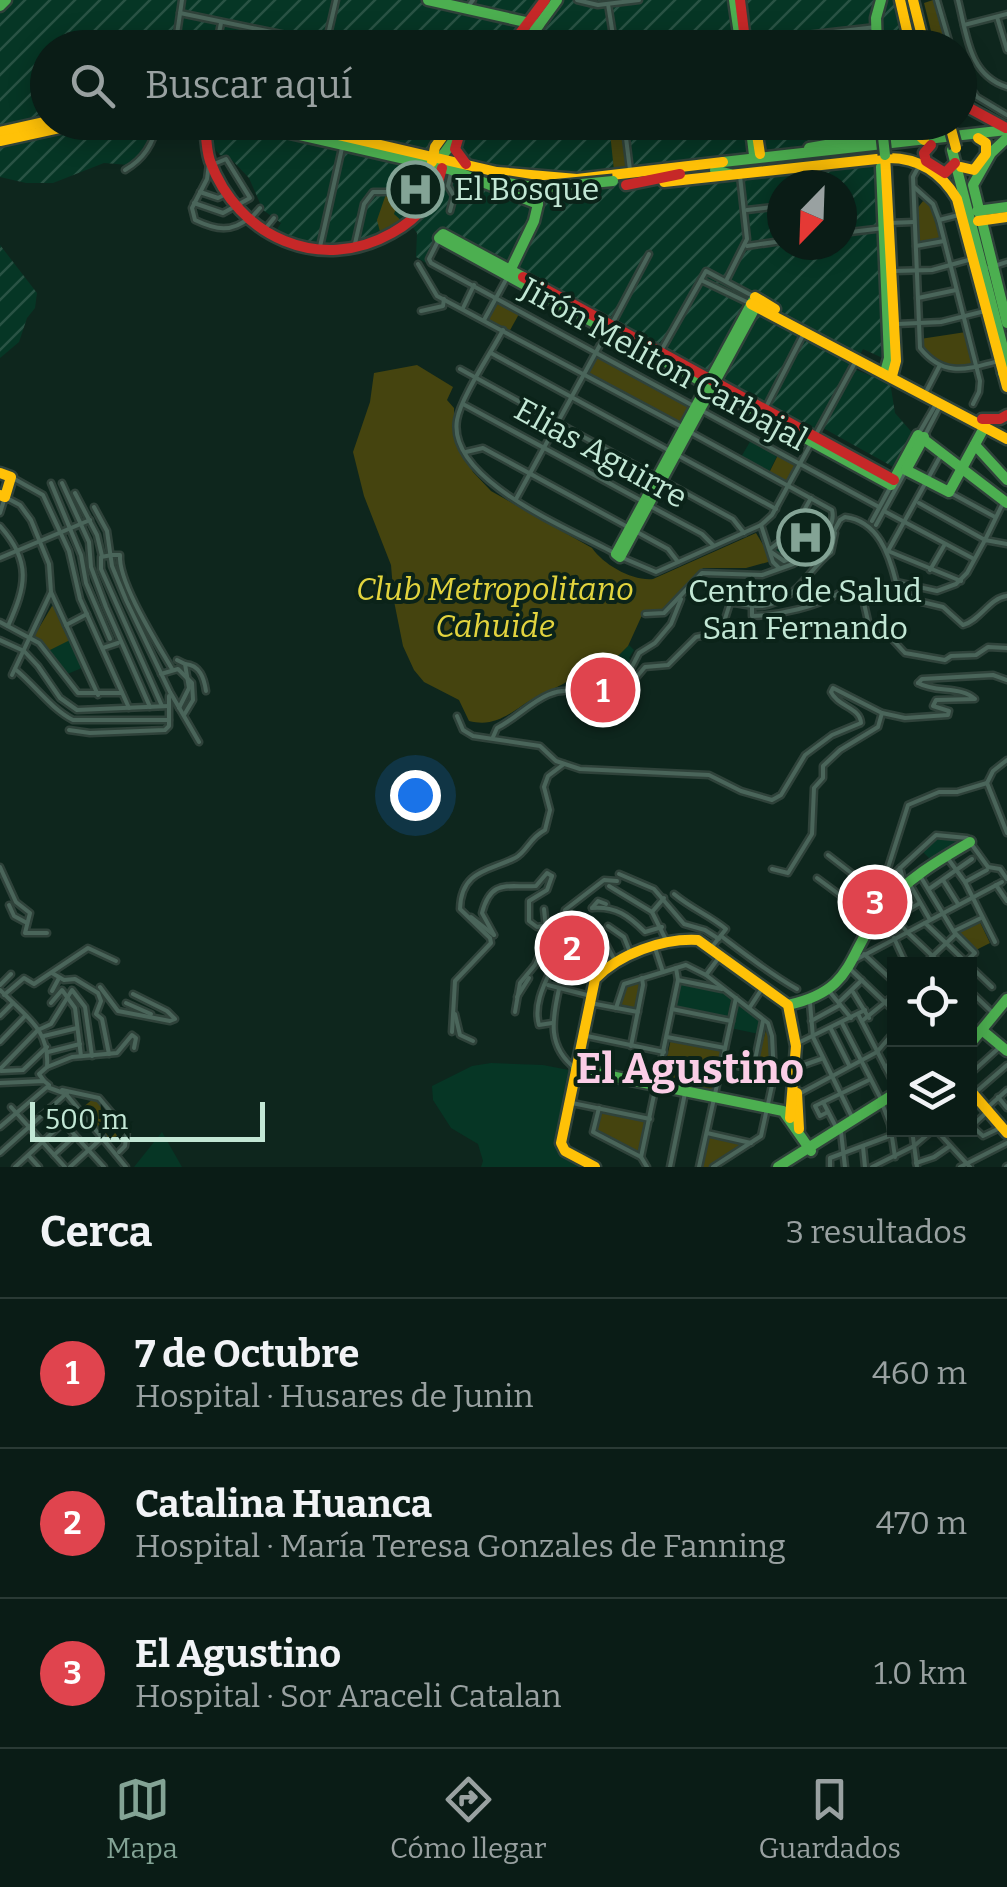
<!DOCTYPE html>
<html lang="es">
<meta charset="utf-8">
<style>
:root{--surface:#0a1c16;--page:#182923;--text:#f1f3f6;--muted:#99a1a1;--line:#2a3a35;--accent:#83a395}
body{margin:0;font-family:Bitter,serif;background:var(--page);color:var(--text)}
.controls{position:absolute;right:30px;bottom:30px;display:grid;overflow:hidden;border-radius:0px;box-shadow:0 5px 25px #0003}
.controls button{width:90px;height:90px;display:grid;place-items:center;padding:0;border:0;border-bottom:2px solid var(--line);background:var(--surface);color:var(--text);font:50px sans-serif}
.compass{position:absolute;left:767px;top:170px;width:90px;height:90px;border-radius:50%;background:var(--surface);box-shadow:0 5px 25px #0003;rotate:203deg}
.scale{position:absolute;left:30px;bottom:25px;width:235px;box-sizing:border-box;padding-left:10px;border:5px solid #c2e7d5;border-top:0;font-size:28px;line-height:35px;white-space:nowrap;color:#c2e7d5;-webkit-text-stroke:8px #0b2319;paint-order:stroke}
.you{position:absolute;left:415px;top:795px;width:35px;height:35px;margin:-25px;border:8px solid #fff;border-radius:50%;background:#1a73e8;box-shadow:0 0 0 15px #1a73e833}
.badge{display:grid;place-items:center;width:65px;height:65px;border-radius:50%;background:var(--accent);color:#fff;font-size:32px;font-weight:700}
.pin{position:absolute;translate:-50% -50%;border:5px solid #fff;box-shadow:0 2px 10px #0006}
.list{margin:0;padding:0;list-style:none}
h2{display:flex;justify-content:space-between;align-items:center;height:130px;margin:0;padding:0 40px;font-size:42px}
h2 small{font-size:32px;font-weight:400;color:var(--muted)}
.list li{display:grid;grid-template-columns:65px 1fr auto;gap:30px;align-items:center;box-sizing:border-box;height:150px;padding:0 40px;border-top:2px solid var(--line)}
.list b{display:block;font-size:38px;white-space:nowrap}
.list p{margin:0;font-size:32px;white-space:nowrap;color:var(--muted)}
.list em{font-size:32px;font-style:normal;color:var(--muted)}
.icon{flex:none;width:55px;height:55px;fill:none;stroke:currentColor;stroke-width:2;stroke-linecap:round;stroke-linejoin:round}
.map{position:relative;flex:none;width:1007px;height:1167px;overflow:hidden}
.search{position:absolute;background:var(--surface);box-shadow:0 5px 25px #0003;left:30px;right:30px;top:30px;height:110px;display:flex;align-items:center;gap:25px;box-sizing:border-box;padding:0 35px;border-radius:55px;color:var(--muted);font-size:38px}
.sheet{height:580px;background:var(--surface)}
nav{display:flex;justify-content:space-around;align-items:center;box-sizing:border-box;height:140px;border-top:2px solid var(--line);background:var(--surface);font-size:28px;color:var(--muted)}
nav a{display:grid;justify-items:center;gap:5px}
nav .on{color:var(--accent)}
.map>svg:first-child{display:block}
.built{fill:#063625}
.industrial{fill:url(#industrial-furrows);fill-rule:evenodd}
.park{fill:#45440f}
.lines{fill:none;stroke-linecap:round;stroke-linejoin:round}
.street-casing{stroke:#2f423a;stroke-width:9}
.fast-casing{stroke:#2f423a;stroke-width:15}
.slow-casing{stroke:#2f423a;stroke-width:15}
.jam-casing{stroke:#2f423a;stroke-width:15}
.street{stroke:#4a655a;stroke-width:4}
.fast{stroke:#4caf50;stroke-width:10}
.slow{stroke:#ffc107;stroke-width:10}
.jam{stroke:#c62828;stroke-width:10}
.fast-bridge-casing{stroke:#2f423a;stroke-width:15;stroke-linecap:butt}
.slow-bridge-casing{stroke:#2f423a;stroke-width:15;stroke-linecap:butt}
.fast-bridge{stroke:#4caf50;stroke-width:10}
.slow-bridge{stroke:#ffc107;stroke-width:10}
.labels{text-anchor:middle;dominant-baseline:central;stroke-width:8;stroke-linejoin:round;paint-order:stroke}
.poi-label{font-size:32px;fill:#c2e7d5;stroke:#0b2319;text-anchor:start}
.street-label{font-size:32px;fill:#c2e7d5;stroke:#0b2319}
.park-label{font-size:32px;font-style:italic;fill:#e2d43e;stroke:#0b2319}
.district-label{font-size:42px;font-weight:bold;fill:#fbcee7;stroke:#0b2319}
</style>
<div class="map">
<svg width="1007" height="1167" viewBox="0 0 1007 1167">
<defs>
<pattern id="industrial-furrows" width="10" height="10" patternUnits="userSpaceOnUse" patternTransform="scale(2.5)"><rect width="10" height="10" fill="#063625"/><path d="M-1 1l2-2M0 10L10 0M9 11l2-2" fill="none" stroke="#295344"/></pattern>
</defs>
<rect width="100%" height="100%" fill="#0e261d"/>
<g class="built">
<polygon points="751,440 778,454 769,472 741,457"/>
<polygon points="805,517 823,527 805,548 782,559 775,551 794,536"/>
<polygon points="69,640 82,668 65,675 49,650"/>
<polygon points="629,645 634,650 629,658 632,661 615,687 601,672"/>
<polygon points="937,836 965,838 967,841 932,861 923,852"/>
<polygon points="679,982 725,991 732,996 727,1018 674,1007"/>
<polygon points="738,1005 761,1020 759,1034 730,1028"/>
<polygon points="491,1063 543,1065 574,1071 558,1146 561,1152 590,1167 481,1167 483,1161 478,1144 451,1128 433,1100 432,1086 472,1066"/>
<polygon points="162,1132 182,1167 134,1167"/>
</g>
<g class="industrial">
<path d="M0,0H906L918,47L327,48L328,41L241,24L235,47L48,48V122H294L309,126L311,122L905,123L886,135L880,165L887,360L863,349L817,436L441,232L426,263L416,257L417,233L408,221L361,249L311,250L274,234L281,223L263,210L249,178L231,159L220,155L204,137L188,138L163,124L147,148L129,165L104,163L53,183H26L0,177ZM782,185H842V245H782Z"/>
<polygon points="0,245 37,293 35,308 27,318 19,342 0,358"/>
<polygon points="854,369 874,377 876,374 890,382 895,413 915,436 897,469 823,428"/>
</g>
<g class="park">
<polygon points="933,0 948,47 935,47 924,3"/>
<polygon points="609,123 622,123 627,170 614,171"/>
<polygon points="386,194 400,196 394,214 404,223 381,236 377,220"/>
<polygon points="923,201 931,205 942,238 917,242 916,210"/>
<polygon points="496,302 519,314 509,332 486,319"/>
<path d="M966,332L972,367C952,369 925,361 920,339Z"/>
<polygon points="597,356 692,408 682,426 588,374"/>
<path d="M417,365L453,387L447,400L454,408V438L473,472L491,491L592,548C604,565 632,581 653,579L756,533L771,558L768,562L746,568H703L663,612L643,613L628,646L612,662H607L597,673L588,664L583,669L588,666L597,677L591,683L581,671C565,685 558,686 540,695C515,707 500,729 469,721L459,700L424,682L414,670L403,646L394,601L391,565L364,496L353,452L370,402L374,373Z"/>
<polygon points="778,455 798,465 789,483 769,473"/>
<polygon points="52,606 56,608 70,640 48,651 33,638"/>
<polygon points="979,920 990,943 976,950 958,932"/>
<polygon points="639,983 641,988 636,1011 618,1007 626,985"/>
<polygon points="766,1030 770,1033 772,1068 769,1072 755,1069"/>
<polygon points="671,1039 722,1051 711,1093 661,1083"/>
<polygon points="94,1098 116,1122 110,1129 117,1124 123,1131 110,1141 81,1109"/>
<polygon points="601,1111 648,1121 641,1154 596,1131"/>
<polygon points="708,1135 746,1143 747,1145 711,1167 702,1167"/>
</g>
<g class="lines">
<defs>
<g id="street">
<polyline points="577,0 598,5 639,0"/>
<polyline points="937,0 951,48"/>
<path d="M958,0C967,34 968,75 1007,87"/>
<polyline points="608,4 615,48"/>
<polyline points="466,9 473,0"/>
<polyline points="180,13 349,48"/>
<polyline points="997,17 1007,50"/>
<polyline points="964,25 1007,14"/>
<polyline points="746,42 876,27"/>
<polyline points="175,48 182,0"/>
<polyline points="216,48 221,23"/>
<polyline points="285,48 288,35"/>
<polyline points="325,48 336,0"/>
<polyline points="700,48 737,43"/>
<polyline points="960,73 977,97 1007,115"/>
<polyline points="624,122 630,170"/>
<path d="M209,164L207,179L192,208L195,220C216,230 232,233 250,217"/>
<path d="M920,164L913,177L920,348C944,378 967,369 999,361"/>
<path d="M125,170C144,159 153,144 158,122"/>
<polyline points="806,170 808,185"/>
<polyline points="914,187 933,204 939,220 980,381 979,392 973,404"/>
<polyline points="200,192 218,198 228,193"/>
<polyline points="194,203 223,213 250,198 226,159 214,164"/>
<polyline points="747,210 782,206"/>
<polyline points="450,211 454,196 448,186 451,173"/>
<polyline points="251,218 260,208"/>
<polyline points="939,220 959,215"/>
<polyline points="889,223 914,222"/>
<polyline points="265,229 274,218"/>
<polyline points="842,233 884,228"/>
<polyline points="438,241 429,259 431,263 879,507"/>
<polyline points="747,246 782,241"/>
<polyline points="916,246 944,241"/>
<polyline points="354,248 364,204 373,192 404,192 424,204"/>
<polyline points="319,251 342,148"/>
<polyline points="418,264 437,296 682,427"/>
<polyline points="988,268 1007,262"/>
<polyline points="894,271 932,270 972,259"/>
<polyline points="701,280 751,304"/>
<polyline points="726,281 747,239 740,176"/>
<polyline points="918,298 956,290"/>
<polyline points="463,308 474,285"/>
<polyline points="421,311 443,306 444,299"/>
<polyline points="484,320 508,276"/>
<polyline points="612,324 649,254"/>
<polyline points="897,324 941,322 985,311"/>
<path d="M503,330C491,353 461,397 457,420C447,481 573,530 616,554"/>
<polyline points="662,349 706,271 751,295"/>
<polyline points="491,353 776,509"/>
<polyline points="460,369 733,519 744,533"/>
<polyline points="927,390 940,365"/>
<polyline points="463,404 642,501"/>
<polyline points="766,407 803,335"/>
<path d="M690,432L832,510C838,534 803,554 784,561L771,552"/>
<polyline points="918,435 936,404"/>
<polyline points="924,437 940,406"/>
<polyline points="466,452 483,448 668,549 678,562"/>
<polyline points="942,453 888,551 961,581"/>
<polyline points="11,477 43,495 69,551 80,599 129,708"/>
<polyline points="51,483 81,555 86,583 110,639"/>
<polyline points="62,483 89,542 91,567 106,607 150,707"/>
<polyline points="949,492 995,517"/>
<polyline points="75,493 97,535 102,556"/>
<polyline points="516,499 607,332"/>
<polyline points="919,503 985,540 1004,501"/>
<polyline points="650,506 702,534 713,545"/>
<polyline points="94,507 107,531 112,566 126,600 170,692 199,742"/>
<polyline points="884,511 974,559"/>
<polyline points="0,513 5,497 20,505 31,520 49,564 51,592 98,695"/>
<polyline points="872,521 891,486"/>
<polyline points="761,525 773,562 779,568"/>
<polyline points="876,525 906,470"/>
<path d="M0,526C32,562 26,586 8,626"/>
<polyline points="770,549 792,532 811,498"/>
<polyline points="112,555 101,557 101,569 162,706"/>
<path d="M112,555H120C118,582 157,643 172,669"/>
<polyline points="0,558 90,520"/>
<polyline points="623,558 656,572 761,525 772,515 857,359"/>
<polyline points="930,570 945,544"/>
<path d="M896,582L897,588L922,602L943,607L963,625C981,620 989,598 1007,596"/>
<path d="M752,606V616C780,615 817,607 841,592L860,595L863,599L870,630L892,639L905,653L945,660L951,656L976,655L988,647L1007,648"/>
<path d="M645,614L664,613L702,573L762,575L793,564L828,542L840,520L845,517C878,521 889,554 896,582L937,591L956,584L967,573L985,540L1007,544"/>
<polyline points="0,622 39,643 78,693 122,693"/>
<polyline points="66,625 87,614"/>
<polyline points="0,640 24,651 38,666 60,698 77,710 169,706"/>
<polyline points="103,648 118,643"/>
<polyline points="177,660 185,664 189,688 179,708"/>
<path d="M185,664C200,665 204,678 206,691"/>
<path d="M15,669C35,685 50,708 73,720H169"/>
<polyline points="161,674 178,669 192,683 193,700 184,715"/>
<polyline points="12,675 51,592"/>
<polyline points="918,683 922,679 993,675 1007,680"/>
<path d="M622,688L629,686L645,667L668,665L696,637L716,633L724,622L730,603C740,603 751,607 762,606C797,601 807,571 831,552L835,533"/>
<path d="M457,716L463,730L473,736L540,746L556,761L580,769L709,775L741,791L772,800L781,795L805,755L832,735L861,723C860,707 838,707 831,692L833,688L882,713L905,718L948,715L949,711L933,706L936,700L975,699C962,686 935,693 918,683"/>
<polyline points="69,730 90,733 165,730 169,726 169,696"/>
<path d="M493,737L497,728C525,714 546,682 580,693L583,698L581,711L584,713L620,690L639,653L655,643L671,624L681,599"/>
<polyline points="1007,760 993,771 987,783 1007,833"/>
<polyline points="828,855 872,889 907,932 941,964"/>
<polyline points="946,856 965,882 995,942"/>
<polyline points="0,867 16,902 30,913 25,933 47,933"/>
<polyline points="900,868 905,887"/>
<polyline points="772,869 788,873 812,834 814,788 823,778 823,766 840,750 878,727 882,713"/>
<polyline points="619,874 654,889 684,924 705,930 719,939"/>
<polyline points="919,874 954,932 975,953 963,964"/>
<polyline points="552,876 547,890 529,901 529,921 537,927 562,923"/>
<polyline points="817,878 875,921"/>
<polyline points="943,880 958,904"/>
<polyline points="886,881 936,835 967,838 988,867 1000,869 1007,879"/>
<polyline points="965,882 987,870"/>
<polyline points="909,883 929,918"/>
<polyline points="996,885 1007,901"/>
<polyline points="609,886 652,912 668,944"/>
<polyline points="929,889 972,859"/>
<path d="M674,894C692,909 709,915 726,929L711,948"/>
<polyline points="879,896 908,805 939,792 957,792 987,783"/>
<polyline points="9,905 14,916 27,923"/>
<path d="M592,908C616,906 629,916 645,932L662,927"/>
<polyline points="592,908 598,901 606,904"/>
<polyline points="652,912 664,898"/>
<polyline points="471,917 494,935"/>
<polyline points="895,917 920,903"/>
<polyline points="925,923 968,964"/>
<polyline points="608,926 624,937 630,952"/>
<polyline points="954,931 981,918"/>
<path d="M494,935L482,913C491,878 508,888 536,886L547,873L552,876"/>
<path d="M721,936C746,955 770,974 797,989"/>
<polyline points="894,938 906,964"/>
<polyline points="606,944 615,961"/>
<polyline points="655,948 663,972"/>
<polyline points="864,954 894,982"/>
<polyline points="857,959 1002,882"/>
<polyline points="924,964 956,934"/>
<polyline points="970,966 992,987"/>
<polyline points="552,968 595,979"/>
<polyline points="851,970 894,1011"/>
<polyline points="52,973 64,980 75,979 98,993 101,1001 96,1014 102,1019 109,1054"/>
<polyline points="706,975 720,956"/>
<polyline points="678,980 722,989"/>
<polyline points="0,985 11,974"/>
<polyline points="548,985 591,996"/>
<polyline points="100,987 118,1011 170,1021 175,1019 167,1011 133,994"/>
<path d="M559,989C552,1020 547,1047 576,1069"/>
<path d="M0,990C25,1016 50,1029 47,1067"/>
<polyline points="52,991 59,978"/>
<polyline points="829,991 851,1018"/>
<polyline points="970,991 992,1012"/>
<polyline points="853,992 869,1018"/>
<polyline points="4,995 24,978 34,984 88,948 116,961"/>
<polyline points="517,997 529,978"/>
<polyline points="840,1001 862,980"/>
<polyline points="51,1003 62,990 75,1008 81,1056"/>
<polyline points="126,1003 151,1014"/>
<polyline points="590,1003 638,1012"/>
<polyline points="810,1003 813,1037 851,1115"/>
<polyline points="750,1007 763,987"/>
<polyline points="616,1008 624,984 686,965 706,975 768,1023 772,1036 774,1076 761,1136 713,1167"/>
<polyline points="672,1009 731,1021"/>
<polyline points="515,1012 520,983 535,965 547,938 544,909"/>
<polyline points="455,1014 460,1035 473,1041"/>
<polyline points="858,1014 894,1084"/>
<polyline points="0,1016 13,1003"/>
<polyline points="811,1021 840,1005"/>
<polyline points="862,1021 894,995"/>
<path d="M552,1023L539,1025C531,997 555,969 562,942C565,932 562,921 565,910L604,880L617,881"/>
<polyline points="842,1023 881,1099"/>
<polyline points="831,1029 849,1065"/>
<path d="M452,1032L455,981L491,943L490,938L460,909C461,870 489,871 515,858C527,852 529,838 545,830L550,810L544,787L548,776L564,764"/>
<polyline points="582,1035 664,1052"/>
<polyline points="44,1036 77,1028"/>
<polyline points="667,1037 725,1048"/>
<polyline points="0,1042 25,1016"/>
<polyline points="798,1043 865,1010"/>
<polyline points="631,1046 643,985 642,978"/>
<polyline points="48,1052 80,1044"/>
<polyline points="722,1063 774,1073"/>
<polyline points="798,1067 821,1059"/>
<polyline points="885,1067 894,1061"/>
<polyline points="0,1069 38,1030 51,1024 72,990 85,1007 92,1056"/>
<polyline points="753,1070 763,1021"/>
<polyline points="1,1071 23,1070 47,1047"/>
<polyline points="970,1074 1001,1046"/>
<polyline points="44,1081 39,1074 47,1067 72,1057 117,1053 132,1035 136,1038 134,1048"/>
<polyline points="0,1083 44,1081 49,1085"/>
<polyline points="62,1090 99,1098 127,1131 125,1146 119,1152"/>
<polyline points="799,1094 877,1052 894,1032"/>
<polyline points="970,1097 1007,1065"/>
<polyline points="998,1097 1007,1108"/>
<polyline points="823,1102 837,1129"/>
<polyline points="572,1103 650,1119"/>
<polyline points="883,1106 890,1124 895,1157"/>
<polyline points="11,1107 65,1167"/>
<polyline points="988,1107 1007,1090"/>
<polyline points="50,1108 104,1167"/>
<polyline points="599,1108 593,1132 641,1157 647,1167"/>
<polyline points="988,1111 972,1126 983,1136 1002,1127"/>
<polyline points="828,1112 820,1116 815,1106 869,1080"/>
<polyline points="0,1127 47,1087 66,1094 126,1167"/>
<polyline points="912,1130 917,1167"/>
<polyline points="936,1130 970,1167"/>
<polyline points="841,1132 845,1167"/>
<polyline points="707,1133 751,1143"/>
<polyline points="863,1147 865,1167"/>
<polyline points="0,1153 67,1093"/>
<polyline points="54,1155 75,1136"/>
<polyline points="29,1156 39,1167"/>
<polyline points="641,1157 678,980 676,968"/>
<polyline points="916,1163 934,1157 950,1146"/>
<polyline points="15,1167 63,1123"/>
<polyline points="70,1167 103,1137"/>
<polyline points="670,1167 685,1093"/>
<polyline points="699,1167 736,998"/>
<polyline points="830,1167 830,1158 892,1135"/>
<polyline points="872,1167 914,1146 933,1130"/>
<polyline points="960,1167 1007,1143"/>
<polyline points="1006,1167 1007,1166"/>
</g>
<g id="fast">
<polyline points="428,0 539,25"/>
<polyline points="734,0 741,48"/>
<polyline points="0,6 6,0"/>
<polyline points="522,48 557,0"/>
<polyline points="877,48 876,18 881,0"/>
<polyline points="242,122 452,170 538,204"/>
<polyline points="750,122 754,155"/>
<polyline points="879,138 880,122"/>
<polyline points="1007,138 991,153 973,185 1007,323"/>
<polyline points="809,148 883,135 900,122"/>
<polyline points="952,150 1007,363"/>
<polyline points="440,159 467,122"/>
<polyline points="723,162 1007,130"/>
<polyline points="881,167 889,358 885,372"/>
<polyline points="715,170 730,174"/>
<polyline points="977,211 1007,207"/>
<polyline points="509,273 534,221 538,204"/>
<polyline points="523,277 443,234 439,238 891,485 918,435 1007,503"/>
<polyline points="753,301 616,554 620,557 757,304"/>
<polyline points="1003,373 1007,372"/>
<polyline points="924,437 906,470 949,492 985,426"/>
<polyline points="975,445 1007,480"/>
<path d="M788,1005C856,990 846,955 882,909C905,880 939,860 970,842"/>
<polyline points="983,1031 1007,1051"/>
<polyline points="970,1044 1007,999"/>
<polyline points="576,1069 783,1111 811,1151"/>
<polyline points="778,1167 894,1094"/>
</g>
<g id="slow">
<polyline points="900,0 911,48"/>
<polyline points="913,0 925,48"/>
<polyline points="282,122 497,172 577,179 723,162"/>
<polyline points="755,122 760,154"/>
<polyline points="920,122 917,133 924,140"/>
<polyline points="0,132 48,121"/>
<polyline points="0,141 87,122"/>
<polyline points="885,155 896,361 892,376"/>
<polyline points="432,162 435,147 453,122"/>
<polyline points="961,167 974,170 986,154 986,143 978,138"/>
<path d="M664,182L886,158C918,157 941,172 957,199L1007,387"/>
<polyline points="978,221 1007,217"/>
<polyline points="755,297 775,309"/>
<polyline points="751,304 1007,439"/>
<polyline points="0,473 11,477 5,497 0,495"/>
<polyline points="970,1090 1007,1133"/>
<polyline points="797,1093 799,1129"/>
<path d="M595,1167L565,1151L561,1143L595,979C619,954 663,938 698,940L788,1005L796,1046L790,1118"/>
</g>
<g id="jam">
<polyline points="740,0 746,48"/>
<polyline points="509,48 545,0"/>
<polyline points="960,103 1006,128"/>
<path d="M205,122C206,135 206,149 210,161C238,237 320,274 392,233C419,218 435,198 442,168"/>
<polyline points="460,132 455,149 466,164"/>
<polyline points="931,145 924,153 926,161 945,173 955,163"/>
<polyline points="626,185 680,174"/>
<polyline points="523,277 894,480"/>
<polyline points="982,419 1000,419 1007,415"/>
</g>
</defs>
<use href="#street" class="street-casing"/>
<use href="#fast" class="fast-casing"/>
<use href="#slow" class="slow-casing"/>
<use href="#jam" class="jam-casing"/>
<use href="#street" class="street"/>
<use href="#fast" class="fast"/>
<use href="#slow" class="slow"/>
<use href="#jam" class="jam"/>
<defs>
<g id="fast-bridge">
<polyline points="883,137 885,155"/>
<polyline points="502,182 540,188 613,181"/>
</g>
<polyline id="slow-bridge" points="951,129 956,148"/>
</defs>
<use href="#fast-bridge" class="fast-bridge-casing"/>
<use href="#slow-bridge" class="slow-bridge-casing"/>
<use href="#fast-bridge" class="fast-bridge"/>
<use href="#slow-bridge" class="slow-bridge"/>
</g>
<defs>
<symbol id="hospital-ring" viewBox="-11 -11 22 22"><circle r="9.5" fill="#0b2319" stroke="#83a395" stroke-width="1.5"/><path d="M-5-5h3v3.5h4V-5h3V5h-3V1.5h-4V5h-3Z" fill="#83a395"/></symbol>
</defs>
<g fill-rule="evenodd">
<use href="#hospital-ring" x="384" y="158" width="63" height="63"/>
<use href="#hospital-ring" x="774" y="506" width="63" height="63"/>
</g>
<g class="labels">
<g class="poi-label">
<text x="454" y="189">El Bosque</text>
<text x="805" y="591" text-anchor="middle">Centro de Salud<tspan x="805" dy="37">San Fernando</tspan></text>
</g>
<g class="street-label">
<text transform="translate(664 364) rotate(29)">Jirón Meliton Carbajal</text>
<text transform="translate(601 453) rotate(29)">Elias Aguirre</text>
</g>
<g class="park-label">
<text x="495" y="589">Club Metropolitano<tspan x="495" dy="37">Cahuide</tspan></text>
</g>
<g class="district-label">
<text x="690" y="1069">El Agustino</text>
</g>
</g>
</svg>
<div class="controls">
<button><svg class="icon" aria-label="locate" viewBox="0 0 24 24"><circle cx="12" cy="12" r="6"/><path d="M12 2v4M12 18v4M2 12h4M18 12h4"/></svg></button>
<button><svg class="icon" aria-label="layers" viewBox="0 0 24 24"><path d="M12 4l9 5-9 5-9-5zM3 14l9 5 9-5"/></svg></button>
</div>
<svg class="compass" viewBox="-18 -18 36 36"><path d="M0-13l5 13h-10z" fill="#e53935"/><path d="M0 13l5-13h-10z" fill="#99a1a1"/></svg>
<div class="scale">500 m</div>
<div class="you"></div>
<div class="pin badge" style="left:603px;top:690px;background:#e0444e">1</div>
<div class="pin badge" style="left:572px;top:948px;background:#e0444e">2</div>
<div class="pin badge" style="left:875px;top:902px;background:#e0444e">3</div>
<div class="search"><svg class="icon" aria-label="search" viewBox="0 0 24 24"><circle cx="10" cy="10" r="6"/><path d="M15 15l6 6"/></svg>Buscar aquí</div>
</div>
<section class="sheet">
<h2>Cerca<small>3 resultados</small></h2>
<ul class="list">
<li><span class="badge" style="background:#e0444e">1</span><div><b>7 de Octubre</b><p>Hospital · Husares de Junin</p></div><em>460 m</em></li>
<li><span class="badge" style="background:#e0444e">2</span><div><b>Catalina Huanca</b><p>Hospital · María Teresa Gonzales de Fanning</p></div><em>470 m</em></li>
<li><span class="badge" style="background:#e0444e">3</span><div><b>El Agustino</b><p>Hospital · Sor Araceli Catalan</p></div><em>1.0 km</em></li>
</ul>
</section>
<nav>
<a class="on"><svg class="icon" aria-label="map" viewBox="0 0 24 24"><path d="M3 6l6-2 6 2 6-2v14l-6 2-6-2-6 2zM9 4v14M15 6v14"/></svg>Mapa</a>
<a><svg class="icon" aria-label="directions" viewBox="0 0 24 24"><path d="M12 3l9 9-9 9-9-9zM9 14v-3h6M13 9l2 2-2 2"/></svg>Cómo llegar</a>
<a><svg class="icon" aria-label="saved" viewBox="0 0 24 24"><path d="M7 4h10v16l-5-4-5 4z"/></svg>Guardados</a>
</nav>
